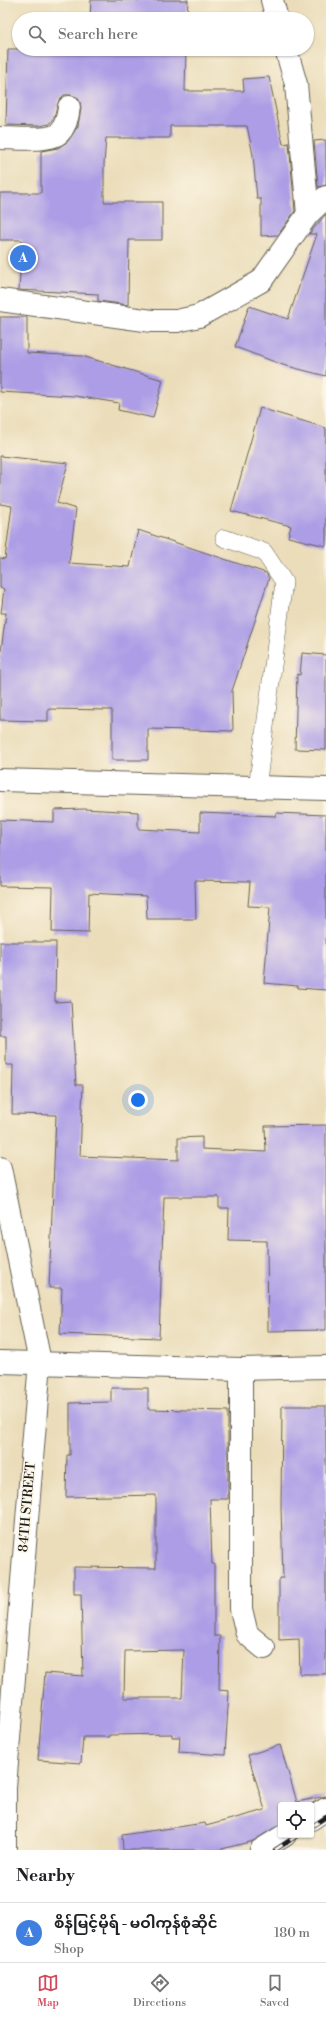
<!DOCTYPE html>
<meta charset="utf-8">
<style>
:root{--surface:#fff;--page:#f6f6f6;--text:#202124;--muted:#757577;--line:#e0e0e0;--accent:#d1495b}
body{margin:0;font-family:"Libre Bodoni","Noto Sans Myanmar",serif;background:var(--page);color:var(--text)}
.controls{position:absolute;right:12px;bottom:12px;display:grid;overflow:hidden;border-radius:4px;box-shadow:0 1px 3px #0004}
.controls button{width:36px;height:36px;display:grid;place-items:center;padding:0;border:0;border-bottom:1px solid var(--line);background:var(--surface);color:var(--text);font:20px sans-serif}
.you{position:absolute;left:138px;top:1100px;width:14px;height:14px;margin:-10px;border:3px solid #fff;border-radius:50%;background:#1a73e8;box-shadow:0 0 0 6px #1a73e833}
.badge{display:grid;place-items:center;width:26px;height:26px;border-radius:50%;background:var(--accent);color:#fff;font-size:13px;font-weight:700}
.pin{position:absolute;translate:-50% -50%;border:2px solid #fff;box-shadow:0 1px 4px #0006}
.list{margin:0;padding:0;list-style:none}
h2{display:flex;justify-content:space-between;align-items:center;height:52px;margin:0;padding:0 16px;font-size:17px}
h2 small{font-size:13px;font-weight:400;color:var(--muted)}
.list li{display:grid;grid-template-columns:26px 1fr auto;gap:12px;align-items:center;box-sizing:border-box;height:60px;padding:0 16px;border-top:1px solid var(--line)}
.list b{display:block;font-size:15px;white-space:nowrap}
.list p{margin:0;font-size:13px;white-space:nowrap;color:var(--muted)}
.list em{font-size:13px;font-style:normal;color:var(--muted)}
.icon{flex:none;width:22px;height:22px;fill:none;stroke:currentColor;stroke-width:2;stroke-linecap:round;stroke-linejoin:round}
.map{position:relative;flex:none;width:326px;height:1850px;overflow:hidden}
.search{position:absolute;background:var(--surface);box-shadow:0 1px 3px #0004;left:12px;right:12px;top:12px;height:44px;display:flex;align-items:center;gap:10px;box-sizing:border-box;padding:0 14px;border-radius:22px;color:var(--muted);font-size:15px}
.sheet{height:112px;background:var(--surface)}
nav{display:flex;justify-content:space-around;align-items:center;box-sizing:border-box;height:56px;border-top:1px solid var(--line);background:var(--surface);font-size:11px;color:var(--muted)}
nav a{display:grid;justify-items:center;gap:2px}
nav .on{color:var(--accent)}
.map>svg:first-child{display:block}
.building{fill:#ac9de6;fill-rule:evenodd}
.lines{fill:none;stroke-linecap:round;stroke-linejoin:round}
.service-casing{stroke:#646053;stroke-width:18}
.minor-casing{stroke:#646053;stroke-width:24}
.service{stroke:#fff;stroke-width:17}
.minor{stroke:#fff;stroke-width:22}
.rail-casing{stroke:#1c1c1c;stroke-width:4.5}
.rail{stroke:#fcf5e5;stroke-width:3;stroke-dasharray:9;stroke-linecap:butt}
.labels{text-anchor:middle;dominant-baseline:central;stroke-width:3;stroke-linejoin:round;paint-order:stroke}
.street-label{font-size:13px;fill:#1c1c1c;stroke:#fcf5e5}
</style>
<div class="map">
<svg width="326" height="1850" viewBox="0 0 326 1850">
<rect width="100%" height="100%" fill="#fcf5e5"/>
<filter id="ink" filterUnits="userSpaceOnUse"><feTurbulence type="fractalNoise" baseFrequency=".025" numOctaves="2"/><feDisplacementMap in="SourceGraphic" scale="8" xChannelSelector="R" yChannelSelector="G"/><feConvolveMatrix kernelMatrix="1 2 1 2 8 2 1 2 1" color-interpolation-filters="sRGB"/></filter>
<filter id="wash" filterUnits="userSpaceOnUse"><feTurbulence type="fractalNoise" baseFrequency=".012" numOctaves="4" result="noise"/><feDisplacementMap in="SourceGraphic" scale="16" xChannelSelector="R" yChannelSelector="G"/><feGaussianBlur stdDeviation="0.9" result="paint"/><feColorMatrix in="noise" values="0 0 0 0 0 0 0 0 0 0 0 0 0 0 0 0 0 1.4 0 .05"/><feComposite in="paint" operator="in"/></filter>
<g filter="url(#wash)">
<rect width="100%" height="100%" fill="#ebddba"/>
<g id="blocks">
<g class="building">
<polygon points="91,0 188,0 187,19 90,19"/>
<polygon points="8,49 186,49 185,91 244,91 243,79 269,77 283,144 289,143 295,211 278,235 261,236 261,199 257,199 253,155 247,126 170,126 170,138 106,138 104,164 104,202 162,202 162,240 129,240 128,305 98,301 98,294 19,290 22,240 0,240 0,193 41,193 41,151 58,148 68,141 78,126 81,108 80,102 77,97 71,95 64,95 59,100 54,117 49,124 39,126 6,125"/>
<polygon points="326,140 326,185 318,187 314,141"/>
<polygon points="326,214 326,376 283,365 235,347 249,306 288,319 317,234 309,234"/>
<polygon points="0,317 27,317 27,353 82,356 163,380 153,418 118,410 119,403 75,396 0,392"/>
<polygon points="260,408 326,428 326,546 288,537 291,526 231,511"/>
<polygon points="0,456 68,463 57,503 76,509 69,563 130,567 138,530 266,573 269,578 232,691 233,731 148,729 148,760 112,760 112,710 48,709 48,721 0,720 0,659 6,613 1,613 4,589 0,588 0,558 5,559 12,506 0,504"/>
<polygon points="302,653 326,655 326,750 295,749 297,674 300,675"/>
<polygon points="84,809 138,812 138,829 200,832 200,813 276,816 276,813 326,815 326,990 298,988 298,986 264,983 270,907 248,906 250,882 195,881 196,919 147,919 146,896 89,893 88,933 52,932 53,887 0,886 0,820 54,822 54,810"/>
<polygon points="0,942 56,942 55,1002 71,1001 76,1085 83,1085 80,1156 178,1160 178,1138 202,1137 202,1149 266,1152 265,1126 326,1125 326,1330 268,1331 267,1241 228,1240 229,1208 219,1208 219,1197 164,1197 159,1338 60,1334 62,1288 49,1288 56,1115 12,1114 13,1065 6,1065 6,1036 0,1036"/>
<path d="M111,1388H148V1409L228,1411V1499H210L212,1564H214V1636H220L219,1690L229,1691L225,1755L179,1752L180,1737H172V1734L109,1735V1737H83L81,1763L38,1760L45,1673L83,1676L81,1594H74V1567L156,1568V1495L66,1497L67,1455H70V1403L111,1402ZM184,1650L182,1698H124L125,1651Z"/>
<polygon points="282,1406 326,1406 326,1674 300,1674 299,1639 279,1640 279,1578 283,1578 281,1507"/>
<polygon points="280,1745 297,1802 326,1796 309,1805 281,1805 281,1824 253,1841 218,1850 123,1850 122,1835 205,1823 206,1826 265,1810 248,1755"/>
</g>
</g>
</g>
<g filter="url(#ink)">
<use href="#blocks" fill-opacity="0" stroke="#646053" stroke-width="1"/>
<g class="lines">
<defs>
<polyline id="service" points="224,538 264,552 284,582 257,788"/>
<g id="minor">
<polyline points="272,0 277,19"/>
<polyline points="286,49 296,84 308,214"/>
<path d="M0,138C13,138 50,142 59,133C66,126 68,117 69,107"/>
<polyline points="0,300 152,321 177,321 199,316 261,281 308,214 326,197"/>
<polyline points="0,780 326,789"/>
<polyline points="0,1168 40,1362 5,1787 5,1850"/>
<polyline points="0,1362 241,1369 326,1367"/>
<polyline points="241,1369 241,1609 247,1634 264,1648"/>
<polyline points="311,1819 326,1809"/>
<polyline points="261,1850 285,1835"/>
</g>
</defs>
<use href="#service" class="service-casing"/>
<use href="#minor" class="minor-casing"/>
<use href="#service" class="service"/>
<use href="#minor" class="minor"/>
<defs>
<g id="rail">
<polyline points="311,1827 326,1817"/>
<polyline points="275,1850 298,1835"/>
</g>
</defs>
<use href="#rail" class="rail-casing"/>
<use href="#rail" class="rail"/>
</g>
</g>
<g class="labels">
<g class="street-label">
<text transform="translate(27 1507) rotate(-85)">84TH STREET</text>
</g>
</g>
</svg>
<div class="controls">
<button><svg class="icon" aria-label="locate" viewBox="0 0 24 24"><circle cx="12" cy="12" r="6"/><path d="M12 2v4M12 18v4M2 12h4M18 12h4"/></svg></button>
</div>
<div class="you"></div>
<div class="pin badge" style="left:23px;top:258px;background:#3f7fe0">A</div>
<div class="search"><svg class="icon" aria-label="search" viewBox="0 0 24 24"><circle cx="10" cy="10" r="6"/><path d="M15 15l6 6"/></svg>Search here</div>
</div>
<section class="sheet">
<h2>Nearby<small></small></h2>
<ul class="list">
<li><span class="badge" style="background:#3f7fe0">A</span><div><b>စိန်မြင့်မိုရ် - မဝါကုန်စုံဆိုင်</b><p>Shop</p></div><em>180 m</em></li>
</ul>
</section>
<nav>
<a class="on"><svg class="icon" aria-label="map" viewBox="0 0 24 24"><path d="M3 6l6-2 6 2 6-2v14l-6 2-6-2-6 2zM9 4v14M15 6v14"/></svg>Map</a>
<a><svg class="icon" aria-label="directions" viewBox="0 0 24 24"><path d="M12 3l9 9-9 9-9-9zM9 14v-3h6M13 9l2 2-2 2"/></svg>Directions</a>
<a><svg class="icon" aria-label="saved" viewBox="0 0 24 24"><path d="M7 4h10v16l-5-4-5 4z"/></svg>Saved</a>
</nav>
